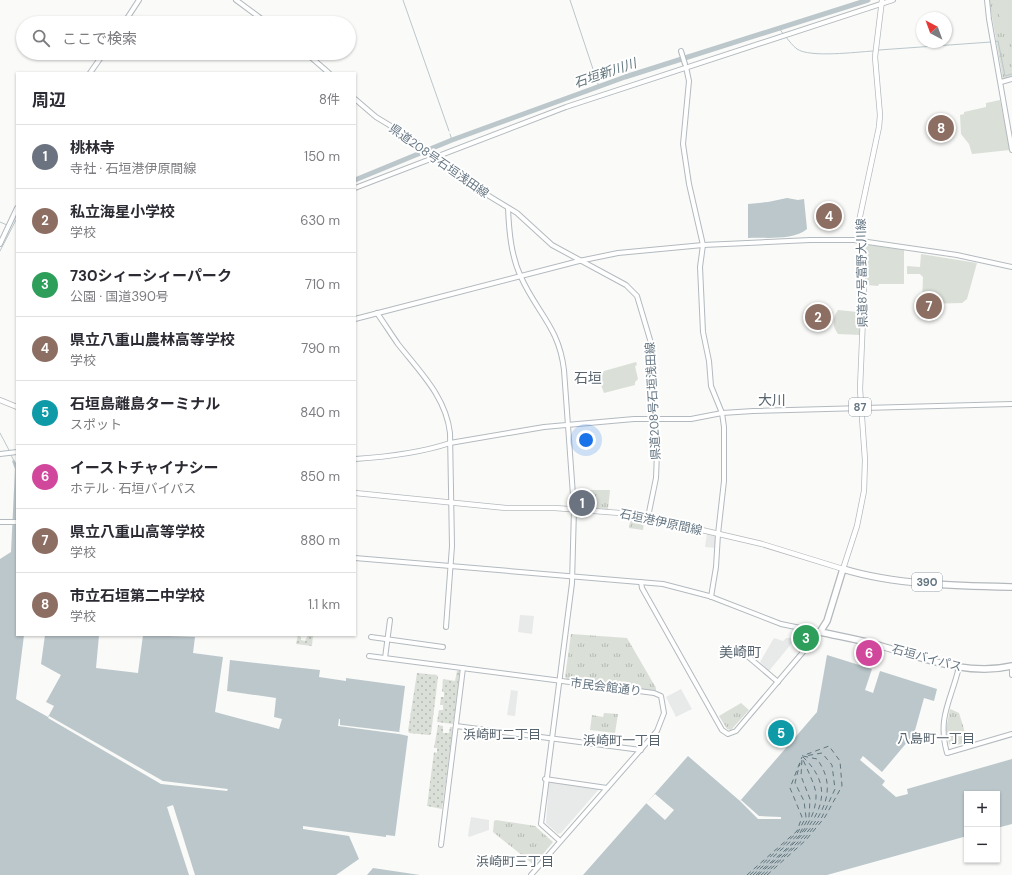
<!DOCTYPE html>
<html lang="ja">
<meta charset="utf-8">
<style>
:root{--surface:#fff;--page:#f2f2f3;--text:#2b2b33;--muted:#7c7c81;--line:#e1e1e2;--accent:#b45309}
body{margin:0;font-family:"DM Sans","Noto Sans JP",sans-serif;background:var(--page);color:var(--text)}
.controls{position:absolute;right:12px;bottom:12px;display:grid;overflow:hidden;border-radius:0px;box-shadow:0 1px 3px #0004}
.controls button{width:36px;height:36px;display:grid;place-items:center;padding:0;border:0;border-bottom:1px solid var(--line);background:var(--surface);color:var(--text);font:20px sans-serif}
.compass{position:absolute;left:916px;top:12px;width:36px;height:36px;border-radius:50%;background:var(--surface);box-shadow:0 1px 3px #0004;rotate:319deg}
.you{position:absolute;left:586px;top:440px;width:14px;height:14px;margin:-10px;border:3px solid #fff;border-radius:50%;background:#1a73e8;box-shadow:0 0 0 6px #1a73e833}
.badge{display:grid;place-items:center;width:26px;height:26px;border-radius:50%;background:var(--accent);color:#fff;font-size:13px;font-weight:700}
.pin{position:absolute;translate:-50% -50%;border:2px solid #fff;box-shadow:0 1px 4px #0006}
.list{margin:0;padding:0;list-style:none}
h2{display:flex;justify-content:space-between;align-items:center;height:52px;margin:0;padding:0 16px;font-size:17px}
h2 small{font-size:13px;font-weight:400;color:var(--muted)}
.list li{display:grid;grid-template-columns:26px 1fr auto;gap:12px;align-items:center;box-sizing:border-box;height:64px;padding:0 16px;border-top:1px solid var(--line)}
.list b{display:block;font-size:15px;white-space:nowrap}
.list p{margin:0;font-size:13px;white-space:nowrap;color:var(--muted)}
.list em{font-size:13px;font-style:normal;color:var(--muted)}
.icon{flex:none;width:22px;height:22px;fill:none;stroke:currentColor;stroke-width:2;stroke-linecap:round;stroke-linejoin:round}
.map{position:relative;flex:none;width:1012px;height:875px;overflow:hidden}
.search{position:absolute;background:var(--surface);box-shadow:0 1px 3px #0004;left:16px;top:16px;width:340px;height:44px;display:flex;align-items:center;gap:10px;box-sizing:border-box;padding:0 14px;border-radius:22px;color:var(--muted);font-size:15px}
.panel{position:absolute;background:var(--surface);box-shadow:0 1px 3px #0004;left:16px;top:72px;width:340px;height:564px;border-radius:0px}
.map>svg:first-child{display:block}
.built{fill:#e8e9e9}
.grass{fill:url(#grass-dots)}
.park{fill:url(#park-tufts)}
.pitch{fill:#dadfd7}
.water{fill:#bbc7cb}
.pier{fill:#fafaf8}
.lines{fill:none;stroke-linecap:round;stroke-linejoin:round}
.stream{stroke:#bbc7cb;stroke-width:1}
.river{stroke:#bbc7cb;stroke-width:5}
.ferry{stroke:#60757c;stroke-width:1;stroke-dasharray:5 4;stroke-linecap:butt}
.secondary-casing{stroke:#b3babf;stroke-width:6}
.primary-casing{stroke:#b5babe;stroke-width:6}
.highway-casing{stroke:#b4b9bd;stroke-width:8}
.secondary{stroke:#fff;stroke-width:4}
.primary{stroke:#fff;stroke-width:4.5}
.highway{stroke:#fff;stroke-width:5.5}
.labels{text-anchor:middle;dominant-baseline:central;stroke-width:4;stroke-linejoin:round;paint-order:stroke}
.shield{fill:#fff;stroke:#939fa8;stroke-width:1}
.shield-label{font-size:11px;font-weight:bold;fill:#657683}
.street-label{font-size:12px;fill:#657683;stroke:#fff}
.water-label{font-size:13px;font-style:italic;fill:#60757c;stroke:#fff}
.neighbourhood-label{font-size:13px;fill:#57646e;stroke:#fff}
.quarter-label{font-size:14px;fill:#57646e;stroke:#fff}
</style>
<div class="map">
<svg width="1012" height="875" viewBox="0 0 1012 875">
<defs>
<pattern id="grass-dots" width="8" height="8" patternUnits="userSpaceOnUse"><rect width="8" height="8" fill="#dadfd7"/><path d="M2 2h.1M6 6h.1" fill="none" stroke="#b4b9b4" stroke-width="1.8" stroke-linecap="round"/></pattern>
<pattern id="park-tufts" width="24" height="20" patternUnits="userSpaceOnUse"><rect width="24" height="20" fill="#dadfd7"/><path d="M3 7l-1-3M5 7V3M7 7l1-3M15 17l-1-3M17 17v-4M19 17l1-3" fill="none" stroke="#b4b9b4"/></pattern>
</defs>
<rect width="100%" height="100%" fill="#fafaf8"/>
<g class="built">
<polygon points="707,533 716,535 716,548 705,547"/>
<polygon points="520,615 534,616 532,634 518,632"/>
<polygon points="774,638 783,641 786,638 796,638 769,671 760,662"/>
<polygon points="681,689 692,709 676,717 666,697"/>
<polygon points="511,690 518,691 515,716 507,715"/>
<polygon points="549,782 600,788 561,833 558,834 546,823"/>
<polygon points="471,817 489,820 489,830 469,837 468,835"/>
</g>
<g class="grass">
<polygon points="298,635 301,637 301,640 305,641 308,635 313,635 312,646 296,644"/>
<polygon points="457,671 460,671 453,724 437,722 439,710 443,710 443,705 440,705 441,697 444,697 444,692 442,692 443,679 455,681"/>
<polygon points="417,673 437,675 438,677 431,734 429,735 409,733 408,731"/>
<polygon points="438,725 443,726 443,733 449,733 450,727 453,727 442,809 427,806 434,752 437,753 437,748 434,748"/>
</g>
<g class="park">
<polygon points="989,0 1012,0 1012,77 1003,79"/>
<polygon points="577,490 610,490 608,509 578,507 577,505"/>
<polygon points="631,516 638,517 637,523 644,524 643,530 629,528"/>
<polygon points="571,634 627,638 656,688 656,691 567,679 565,677"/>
<polygon points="741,703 749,710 731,730 727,729 719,716"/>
<polygon points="950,709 959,713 968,742 953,746 949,744 946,729"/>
<polygon points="604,713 618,714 615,733 590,730 592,715 603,717"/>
<polygon points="496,820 535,826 553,842 534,865 493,832 494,821"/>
</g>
<g class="pitch">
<polygon points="1003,0 1012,0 1012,44 998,12"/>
<polygon points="1000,100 1010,150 972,154 969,144 961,134 960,115 964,114 964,112 986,107 986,103"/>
<polygon points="869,245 904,250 904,284 879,284 878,286 867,285 864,248"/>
<polygon points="921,254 977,263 967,299 962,303 922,304 923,277 920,274 907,274 907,266 920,267"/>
<path d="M838,310L858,312L860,314V335L838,334C832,326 832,318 838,310Z"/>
<polygon points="636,362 637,365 635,366 638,379 635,382 635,385 604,393 600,382 602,381 601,377 604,371"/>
</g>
<g class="water">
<path d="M787,198L798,200L804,199L807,229C793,241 765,237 748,238V204L768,202Z"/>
<polygon points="14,460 17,464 17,635 24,635 16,699 48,717 54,706 46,702 61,675 41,664 45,635 99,635 96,668 138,673 143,635 195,637 193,653 223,657 215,712 279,729 282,719 274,717 276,698 227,691 230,660 320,670 319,677 346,681 346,678 405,686 399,734 408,736 395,836 386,835 386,837 303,826 303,829 349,836 359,859 336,875 0,875 0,559 11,552 15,469 12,461"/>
<polygon points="827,655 872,669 865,690 873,693 880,671 937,689 934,701 924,698 914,734 882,772 863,756 860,760 885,781 882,785 896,797 908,794 907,789 1012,759 1012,824 997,828 997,794 967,794 967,836 827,875 583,875 688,756 740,801 817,712"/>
<polygon points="373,868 420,875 367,875"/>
</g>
<g class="pier">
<polygon points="49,716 163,781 228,789 227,791 161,784 48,718"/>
<polygon points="339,719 340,719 340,725 399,732 399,734 338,726"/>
<polygon points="655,794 674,810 665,820 646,803"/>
<polygon points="741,800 759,816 781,817 781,819 758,819 740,801"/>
<polygon points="173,805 195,875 189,875 167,807"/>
</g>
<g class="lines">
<g class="stream">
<polyline points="403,0 449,131"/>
<polyline points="570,0 599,87"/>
<polyline points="779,28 784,35"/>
<path d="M786,37C789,41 793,46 797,49C810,58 856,52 873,51"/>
<polyline points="994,42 998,41 1005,76 1012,74"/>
<polyline points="879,50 991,42"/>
<polyline points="450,134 452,140"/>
<polyline points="0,222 7,225"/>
<polyline points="0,251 17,218"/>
<polyline points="0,433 10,452"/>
<polyline points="11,455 14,461"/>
</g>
<polyline class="river" points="355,180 452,140 625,77 868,0"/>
<g class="ferry">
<polyline points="747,875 797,831 802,817 790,788 802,757"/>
<polyline points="750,875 798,832 806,817 804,801 795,783 800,763"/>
<polyline points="753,875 800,833 809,817 810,799 801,776 802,759"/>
<path d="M756,875C779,854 815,832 816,797C817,787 806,768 802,757"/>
<path d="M758,875C793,844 852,803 803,757"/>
<path d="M761,875C793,847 851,805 817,759L803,756"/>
<polyline points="764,875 805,838 822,817 835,789 832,765 822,753 805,756"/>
<polyline points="767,875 806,840 825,817 842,786 840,761 829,746 802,756"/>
</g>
<defs>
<g id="secondary">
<polyline points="236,0 267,23"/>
<polyline points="987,0 989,19 1012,150"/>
<polyline points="124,23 139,0"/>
<polyline points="681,51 685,64"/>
<polyline points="306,53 329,73"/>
<polyline points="686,67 689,81 683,144 689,184 703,245 700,267 703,332 709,361 711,386 722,413 724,427 724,481 718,534 716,567 711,597"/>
<polyline points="90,73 104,53"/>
<polyline points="1001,82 1012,79"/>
<polyline points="355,99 376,117 414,140 471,185 517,213 552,245 626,285 637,296 651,343 652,372 651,403 657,453 656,478 648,517"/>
<polyline points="355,188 566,107 893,0"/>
<path d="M508,208C509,231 511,256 521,277C537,313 559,327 564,370L574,509L572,583L541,824L560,841"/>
<polyline points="0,244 17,208"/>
<path d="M377,313C384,323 391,334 398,344C420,372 446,397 450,433L452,546L446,627"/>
<polyline points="355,319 579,261 618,253 703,245 810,240 854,240 957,255 1012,267"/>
<polyline points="0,454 17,452"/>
<path d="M355,459C386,457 420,453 450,443L544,427L634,419H691L722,413L753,411L1012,404"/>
<polyline points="0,522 17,522"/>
<polyline points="355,558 663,584 709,596 781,624 820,632"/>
<polyline points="641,582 642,588 722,730 728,734 736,731 820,632"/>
<polyline points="806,630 811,638 810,643"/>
<polyline points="371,637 443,647"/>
<polyline points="739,649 778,682"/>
<polyline points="369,656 654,693 661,696 664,713 657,731 531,875"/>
<polyline points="385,658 390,620"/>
<polyline points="1012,666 1012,675"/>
<path d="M959,667C951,701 937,717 947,753L1012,734"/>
<polyline points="456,726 641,750"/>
<polyline points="545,779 607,788"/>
<polyline points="441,845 463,668"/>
</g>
<g id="primary">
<polyline points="0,400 17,407"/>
<polyline points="355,493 506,508 555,508 633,514 762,544 843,569 857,526 864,491 865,460 860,389 864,293 859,221 879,127 880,115 875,57 882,0"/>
</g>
<path id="highway" d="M1012,587C957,586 895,585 843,569L827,621L820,632C838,636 856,639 874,644C919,656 965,677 1012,666"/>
</defs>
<use href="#secondary" class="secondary-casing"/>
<use href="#primary" class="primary-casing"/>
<use href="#highway" class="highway-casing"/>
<use href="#secondary" class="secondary"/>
<use href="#primary" class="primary"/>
<use href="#highway" class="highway"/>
</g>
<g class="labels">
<g class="shield">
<rect x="849" y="398" width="22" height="18" rx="3"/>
<rect x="912" y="573" width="30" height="18" rx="3"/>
</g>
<g class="shield-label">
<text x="860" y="407">87</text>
<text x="927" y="582">390</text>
</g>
<g class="street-label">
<text transform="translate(439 161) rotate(35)">県道208号石垣浅田線</text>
<text transform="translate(862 273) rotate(-91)">県道87号富野大川線</text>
<text transform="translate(653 401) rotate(-93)">県道208号石垣浅田線</text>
<text transform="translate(661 522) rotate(12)">石垣港伊原間線</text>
<text transform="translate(927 658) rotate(15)">石垣バイパス</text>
<text transform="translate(606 687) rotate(7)">市民会館通り</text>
</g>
<g class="water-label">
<text transform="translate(605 73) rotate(-19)">石垣新川川</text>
</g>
<g class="neighbourhood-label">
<text x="502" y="734">浜崎町二丁目</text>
<text x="936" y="738">八島町一丁目</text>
<text x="622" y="740">浜崎町一丁目</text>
<text x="515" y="861">浜崎町三丁目</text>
</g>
<g class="quarter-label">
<text x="588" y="378">石垣</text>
<text x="772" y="400">大川</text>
<text x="740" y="652">美崎町</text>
</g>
</g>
</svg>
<div class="controls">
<button>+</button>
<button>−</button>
</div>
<svg class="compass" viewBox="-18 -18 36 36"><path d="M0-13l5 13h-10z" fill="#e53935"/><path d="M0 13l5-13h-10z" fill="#7c7c81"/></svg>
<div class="you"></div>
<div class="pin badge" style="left:582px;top:503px;background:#6b7280">1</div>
<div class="pin badge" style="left:818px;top:317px;background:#8d6e63">2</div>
<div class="pin badge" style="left:806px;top:638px;background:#2e9e5b">3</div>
<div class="pin badge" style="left:829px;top:216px;background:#8d6e63">4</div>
<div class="pin badge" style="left:781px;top:733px;background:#0f9aa8">5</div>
<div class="pin badge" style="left:869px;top:653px;background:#d1479c">6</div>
<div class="pin badge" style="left:929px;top:306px;background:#8d6e63">7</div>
<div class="pin badge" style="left:941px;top:128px;background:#8d6e63">8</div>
<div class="search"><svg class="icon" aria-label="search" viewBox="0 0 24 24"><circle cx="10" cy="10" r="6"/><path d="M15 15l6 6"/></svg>ここで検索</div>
<section class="panel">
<h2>周辺<small>8件</small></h2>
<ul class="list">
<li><span class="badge" style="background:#6b7280">1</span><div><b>桃林寺</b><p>寺社 · 石垣港伊原間線</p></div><em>150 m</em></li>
<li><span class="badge" style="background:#8d6e63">2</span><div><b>私立海星小学校</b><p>学校</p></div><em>630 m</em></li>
<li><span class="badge" style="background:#2e9e5b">3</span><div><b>730シィーシィーパーク</b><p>公園 · 国道390号</p></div><em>710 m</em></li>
<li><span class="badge" style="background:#8d6e63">4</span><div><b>県立八重山農林高等学校</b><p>学校</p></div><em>790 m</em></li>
<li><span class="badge" style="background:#0f9aa8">5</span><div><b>石垣島離島ターミナル</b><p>スポット</p></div><em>840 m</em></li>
<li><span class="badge" style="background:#d1479c">6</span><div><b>イーストチャイナシー</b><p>ホテル · 石垣バイパス</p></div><em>850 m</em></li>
<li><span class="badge" style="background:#8d6e63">7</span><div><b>県立八重山高等学校</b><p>学校</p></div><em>880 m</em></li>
<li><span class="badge" style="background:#8d6e63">8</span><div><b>市立石垣第二中学校</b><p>学校</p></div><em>1.1 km</em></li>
</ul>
</section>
</div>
